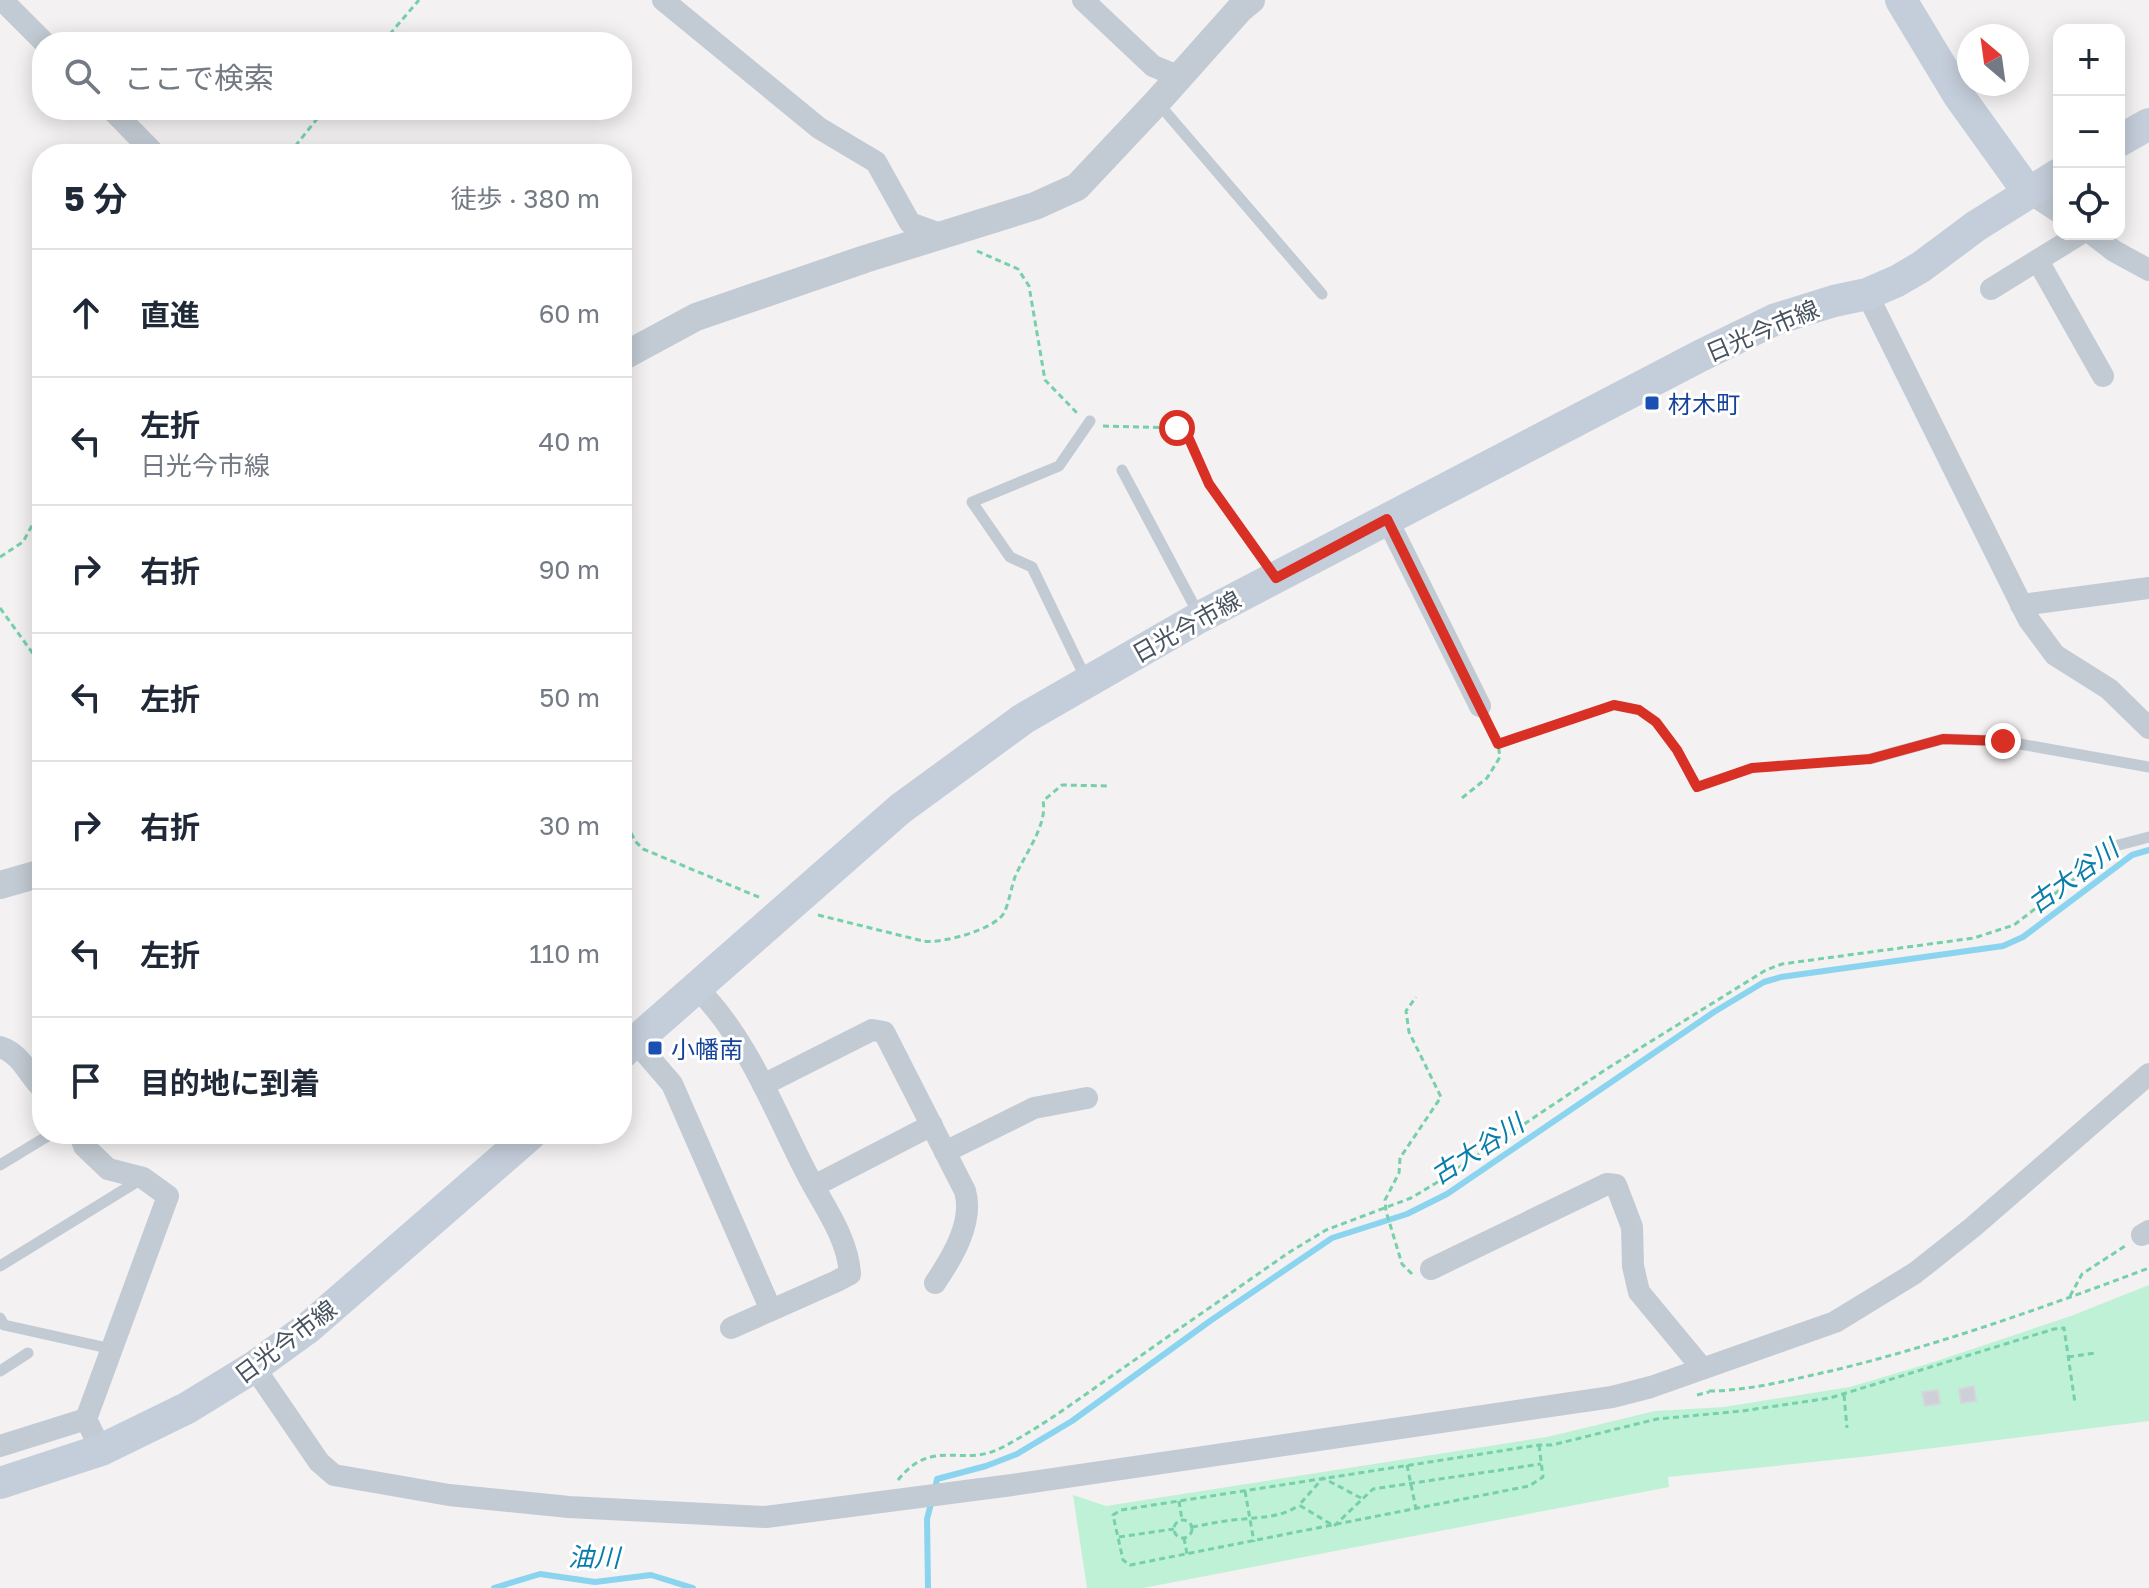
<!DOCTYPE html>
<html lang="ja">
<meta charset="utf-8">
<style>
:root{--surface:#fff;--page:#f2f2f3;--text:#1f2937;--muted:#747a83;--line:#e0e1e3}
body{margin:0;font-family:"Golos Text","Noto Sans JP",sans-serif;background:var(--page);color:var(--text)}
.controls{position:absolute;right:24px;top:24px;display:grid;overflow:hidden;border-radius:16px;box-shadow:0 4px 20px #0003}
.controls button{width:72px;height:72px;display:grid;place-items:center;padding:0;border:0;border-bottom:2px solid var(--line);background:var(--surface);color:var(--text);font:40px sans-serif}
.compass{position:absolute;left:1957px;top:24px;width:72px;height:72px;border-radius:50%;background:var(--surface);box-shadow:0 4px 20px #0003;rotate:331deg}
.stop{position:absolute;width:24px;height:24px;margin:-18px;border:6px solid #d93025;border-radius:50%;background:#fff}
.stop.end{background:#d93025;border-color:#fff;box-shadow:0 2px 8px #0008}
.list{margin:0;padding:0;list-style:none}
h2{display:flex;justify-content:space-between;align-items:center;height:104px;margin:0;padding:0 32px;font-size:34px}
h2 small{font-size:26px;font-weight:400;color:var(--muted)}
.list li{display:grid;grid-template-columns:52px 1fr auto;gap:24px;align-items:center;box-sizing:border-box;height:128px;padding:0 32px;border-top:2px solid var(--line)}
.list b{display:block;font-size:30px;white-space:nowrap}
.list p{margin:0;font-size:26px;white-space:nowrap;color:var(--muted)}
.list em{font-size:26px;font-style:normal;color:var(--muted)}
.icon{flex:none;width:44px;height:44px;fill:none;stroke:currentColor;stroke-width:2;stroke-linecap:round;stroke-linejoin:round}
.map{position:relative;flex:none;width:2149px;height:1588px;overflow:hidden}
.search{position:absolute;background:var(--surface);box-shadow:0 4px 20px #0003;left:32px;top:32px;width:600px;height:88px;display:flex;align-items:center;gap:20px;box-sizing:border-box;padding:0 28px;border-radius:32px;color:var(--muted);font-size:30px}
.panel{position:absolute;background:var(--surface);box-shadow:0 4px 20px #0003;left:32px;top:144px;width:600px;height:1000px;border-radius:32px}
.map>svg:first-child{display:block}
.green{fill:#bff1d6}
.lines{fill:none;stroke-linecap:round;stroke-linejoin:round}
.stream{stroke:#8bd4ef;stroke-width:6}
.building{fill:#cdd0d6;stroke:#d5d7dd;stroke-width:2}
.path{stroke:#76d0aa;stroke-width:3;stroke-dasharray:6 4;stroke-linecap:butt}
.service{stroke:#c2cad3;stroke-width:11}
.minor{stroke:#c2cad3;stroke-width:22}
.tertiary{stroke:#c2cad3;stroke-width:28}
.secondary{stroke:#c4cdda;stroke-width:32}
.route{stroke:#d93025;stroke-width:10}
.transit-dot{fill:#1a4fb4;stroke:#fff;stroke-width:3}
.labels{text-anchor:middle;dominant-baseline:central;stroke-width:6;stroke-linejoin:round;paint-order:stroke}
.street-label{font-size:24px;fill:#48535f;stroke:#fff}
.transit-label{font-size:24px;fill:#164399;stroke:#fff;text-anchor:start}
.water-label{font-size:26px;font-style:italic;fill:#087daa;stroke:#fff}
</style>
<div class="map">
<svg width="2149" height="1588" viewBox="0 0 2149 1588">
<rect width="100%" height="100%" fill="#f3f1f1"/>
<polygon class="green" points="2149,1285 2149,1421 1861,1457 1668,1477 1669,1487 1143,1588 1087,1588 1073,1495 1106,1506 1547,1437 1655,1411 1724,1407 1850,1387 1934,1362 2071,1316"/>
<g class="lines">
<g class="stream">
<polyline points="935,1489 937,1479 986,1466 1017,1454 1072,1421 1210,1321 1332,1238 1407,1214 1447,1194 1714,1012 1764,982 1781,977 2003,946 2023,937 2132,855 2149,850"/>
<polyline points="494,1588 540,1574 595,1582 651,1575 693,1588"/>
<polyline points="928,1588 927,1519 932,1500"/>
</g>
</g>
<g class="building">
<polygon points="1974,1386 1976,1401 1961,1403 1959,1389"/>
<polygon points="1938,1390 1940,1404 1925,1406 1922,1392"/>
</g>
<g class="lines">
<g class="path">
<polyline points="383,42 419,0"/>
<polyline points="289,154 324,110"/>
<polyline points="977,251 1018,269 1029,286 1045,380 1078,414"/>
<polyline points="1103,426 1177,428 1186,432 1209,484 1260,555"/>
<polyline points="0,557 23,542 42,507"/>
<polyline points="0,608 42,666"/>
<polyline points="1498,744 1614,705 1639,710 1656,722 1677,750 1697,787 1752,768 1855,760"/>
<polyline points="1462,798 1487,778 1500,757 1498,744 1488,724"/>
<polyline points="622,815 635,841 643,849 761,898"/>
<path d="M818,915L923,941C941,944 994,930 1004,913C1009,903 1011,888 1015,877C1024,855 1048,825 1043,801L1062,785L1109,786"/>
<polyline points="1412,1274 1402,1264 1386,1211 1385,1200 1399,1173 1400,1158 1441,1097 1409,1032 1406,1011 1416,997"/>
<polyline points="2070,1296 2082,1274 2125,1246"/>
<polyline points="2068,1357 2095,1353"/>
<path d="M1709,1391C1749,1391 1794,1379 1835,1370C1942,1344 2045,1307 2149,1268"/>
<polyline points="1697,1395 1709,1392"/>
<polyline points="1844,1395 1847,1428"/>
<polyline points="1539,1445 1543,1477 1529,1486 1130,1565 1123,1560 1113,1515 1121,1510 1539,1445 1552,1445 1657,1419 1742,1411 1830,1398 2054,1329 2064,1328 2075,1403"/>
<polyline points="1407,1465 1416,1509"/>
<path d="M898,1480C933,1436 963,1469 1003,1447C1043,1426 1080,1398 1116,1373C1173,1333 1231,1293 1288,1253L1326,1230L1411,1198L1436,1183L1608,1068L1766,970L1782,964L1974,938L2014,925L2100,859"/>
<polyline points="1245,1491 1254,1542"/>
<polyline points="1361,1498 1323,1478 1299,1505 1334,1526 1373,1489 1541,1464"/>
<polyline points="1179,1501 1182,1520"/>
<circle cx="1183" cy="1529" r="9"/>
<path d="M1192,1527C1209,1524 1226,1520 1244,1519C1263,1517 1283,1517 1299,1505"/>
<polyline points="1119,1537 1174,1529"/>
<polyline points="1184,1538 1187,1554"/>
</g>
<g class="service">
<polyline points="1158,103 1322,294"/>
<polyline points="1122,470 1198,613"/>
<polyline points="1087,681 1032,567 1010,557 972,502 1059,466 1090,421"/>
<polyline points="1870,759 1943,739 2003,741 2149,767"/>
<polyline points="2111,847 2149,837"/>
<polyline points="0,1165 51,1134"/>
<polyline points="0,1266 143,1178"/>
<polyline points="0,1318 4,1325 112,1349"/>
<polyline points="0,1371 28,1353"/>
</g>
<g class="minor">
<polyline points="5,0 9,7 44,42"/>
<polyline points="663,0 819,128 876,162 910,223 943,235"/>
<polyline points="1083,0 1153,66 1180,77"/>
<polyline points="112,110 155,154"/>
<polyline points="2028,192 2059,212"/>
<polyline points="2092,234 2114,251 2149,270"/>
<polyline points="2038,261 2103,376"/>
<polyline points="1991,289 2080,234"/>
<polyline points="1867,294 2029,620 2055,655 2109,689 2149,728"/>
<polyline points="1387,519 1480,706"/>
<polyline points="2021,605 2149,588"/>
<path d="M696,987C748,1039 773,1108 806,1172C822,1204 848,1237 850,1274L837,1281L731,1328"/>
<polyline points="635,1041 672,1084 771,1310"/>
<path d="M0,1047C22,1054 27,1074 42,1088"/>
<path d="M763,1085L872,1030L884,1032L965,1191C974,1222 952,1258 935,1283"/>
<polyline points="80,1134 84,1146 108,1169 143,1178 168,1196 86,1419 101,1450"/>
<polyline points="945,1152 1034,1108 1087,1098"/>
<polyline points="814,1186 932,1125"/>
<polyline points="2142,1235 2149,1231"/>
<polyline points="1431,1269 1607,1184 1616,1185 1632,1227 1633,1266 1639,1292 1702,1368"/>
<polyline points="254,1367 319,1462 334,1475 449,1495 569,1507 766,1517 1012,1485 1612,1397 1651,1387 1835,1322 1915,1273 1973,1227 2149,1074"/>
<polyline points="0,1446 86,1419"/>
</g>
<g class="tertiary">
<polyline points="622,357 696,317 865,259 1035,206 1077,187 1157,102 1240,9 1251,0"/>
<polyline points="0,885 42,873"/>
</g>
<g class="secondary">
<polyline points="1901,0 1959,96 2028,192"/>
<polyline points="2119,141 2149,124"/>
<polyline points="622,1053 900,809 1023,719 1200,617 1700,356 1776,319 1834,301 1867,294 1897,281 1921,267 1976,226 2059,174"/>
<polyline points="0,1483 101,1450 187,1408 254,1367 309,1327 531,1134"/>
</g>
</g>
<g class="lines">
<polyline class="route" points="1177,428 1186,432 1209,484 1276,578 1387,519 1498,744 1614,705 1639,710 1656,722 1677,750 1697,787 1752,768 1870,759 1943,739 2003,741"/>
</g>
<g class="transit-dot">
<rect x="1644" y="395" width="16" height="16" rx="4"/>
<rect x="647" y="1040" width="16" height="16" rx="4"/>
</g>
<g class="labels">
<g class="street-label">
<text transform="translate(1762 330) rotate(-23)">日光今市線</text>
<text transform="translate(1186 626) rotate(-29)">日光今市線</text>
<text transform="translate(285 1341) rotate(-37)">日光今市線</text>
</g>
<g class="transit-label">
<text x="1668" y="403">材木町</text>
<text x="671" y="1048">小幡南</text>
</g>
<g class="water-label">
<text transform="translate(2073 876) rotate(-36)">古大谷川</text>
<text transform="translate(1477 1149) rotate(-33)">古大谷川</text>
<text transform="translate(594 1557) rotate(1)">油川</text>
</g>
</g>
</svg>
<div class="controls">
<button>+</button>
<button>−</button>
<button><svg class="icon" aria-label="locate" viewBox="0 0 24 24"><circle cx="12" cy="12" r="6"/><path d="M12 2v4M12 18v4M2 12h4M18 12h4"/></svg></button>
</div>
<svg class="compass" viewBox="-18 -18 36 36"><path d="M0-13l5 13h-10z" fill="#e53935"/><path d="M0 13l5-13h-10z" fill="#747a83"/></svg>
<div class="stop" style="left:1177px;top:428px"></div>
<div class="stop end" style="left:2003px;top:741px"></div>
<div class="search"><svg class="icon" aria-label="search" viewBox="0 0 24 24"><circle cx="10" cy="10" r="6"/><path d="M15 15l6 6"/></svg>ここで検索</div>
<section class="panel">
<h2>5 分<small>徒歩 · 380 m</small></h2>
<ul class="list">
<li><svg class="icon" aria-label="ahead" viewBox="0 0 24 24"><path d="M12 20V5M6 11l6-6 6 6"/></svg><div><b>直進</b></div><em>60 m</em></li>
<li><svg class="icon" aria-label="left" viewBox="0 0 24 24"><path d="M17 20v-9H6M10 6l-5 5 5 5"/></svg><div><b>左折</b><p>日光今市線</p></div><em>40 m</em></li>
<li><svg class="icon" aria-label="right" viewBox="0 0 24 24"><path d="M7 20v-9h11M14 6l5 5-5 5"/></svg><div><b>右折</b></div><em>90 m</em></li>
<li><svg class="icon" aria-label="left" viewBox="0 0 24 24"><path d="M17 20v-9H6M10 6l-5 5 5 5"/></svg><div><b>左折</b></div><em>50 m</em></li>
<li><svg class="icon" aria-label="right" viewBox="0 0 24 24"><path d="M7 20v-9h11M14 6l5 5-5 5"/></svg><div><b>右折</b></div><em>30 m</em></li>
<li><svg class="icon" aria-label="left" viewBox="0 0 24 24"><path d="M17 20v-9H6M10 6l-5 5 5 5"/></svg><div><b>左折</b></div><em>110 m</em></li>
<li><svg class="icon" aria-label="arrive" viewBox="0 0 24 24"><path d="M6 21V4h12l-3 4 3 4H6"/></svg><div><b>目的地に到着</b></div></li>
</ul>
</section>
</div>
